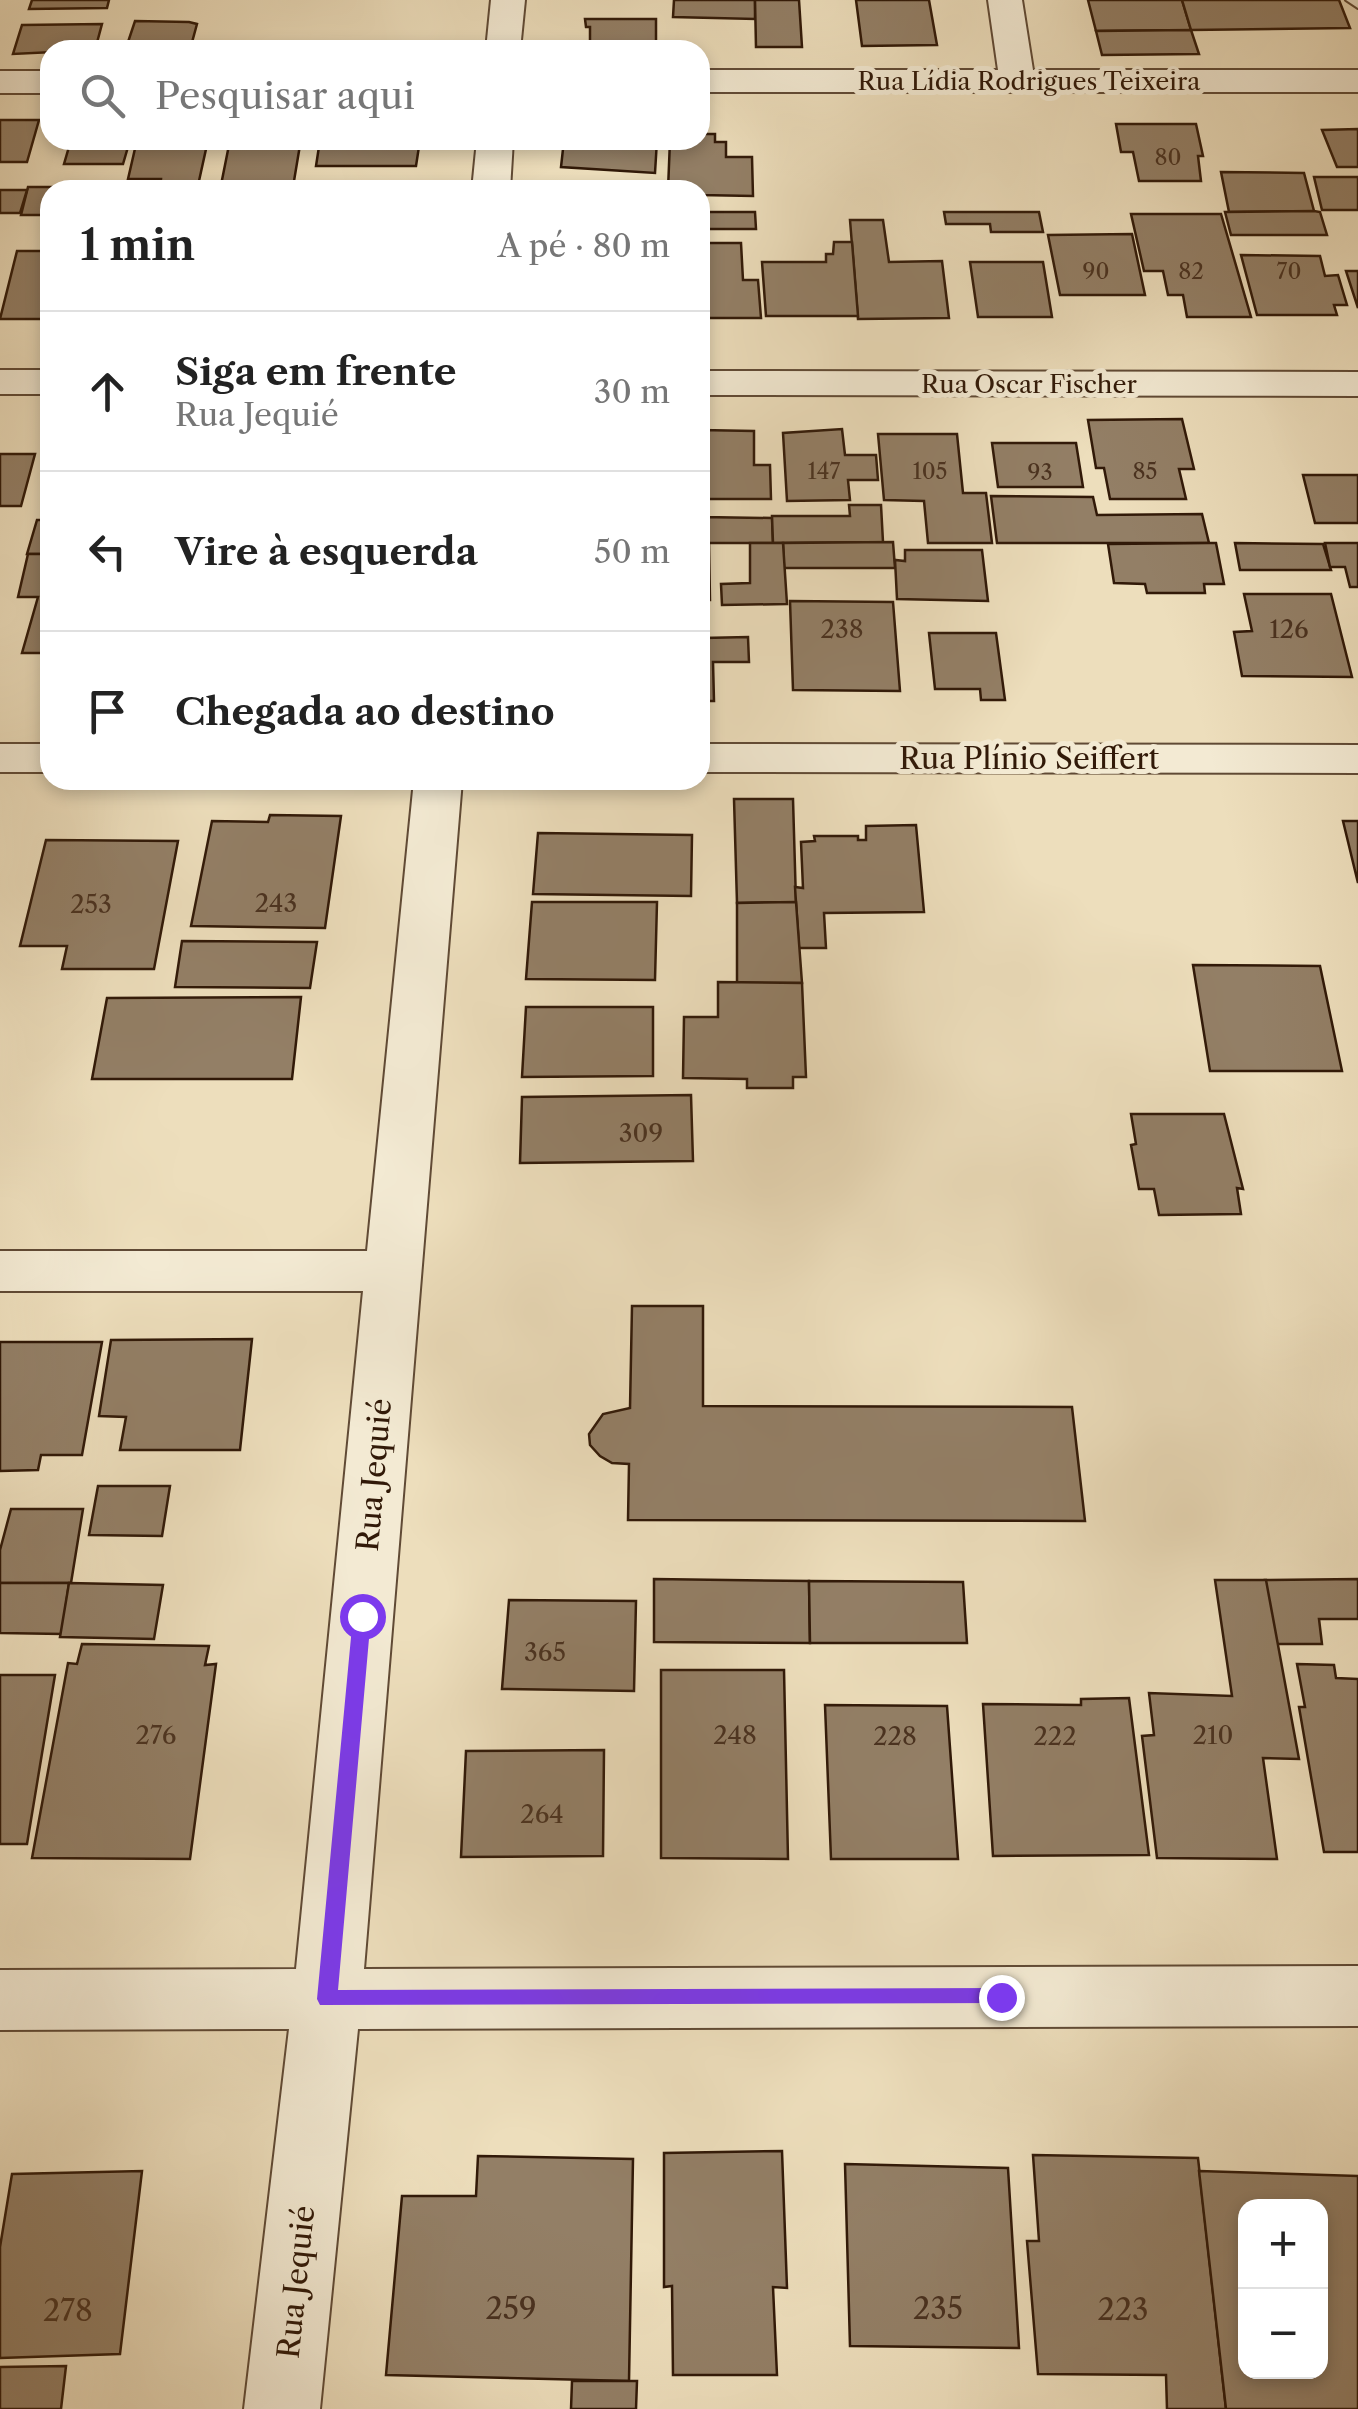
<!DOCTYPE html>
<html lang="pt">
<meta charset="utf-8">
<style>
:root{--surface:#fff;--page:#f6f6f6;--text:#222;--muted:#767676;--line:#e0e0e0}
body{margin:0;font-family:"Libre Caslon Text",serif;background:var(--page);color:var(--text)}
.controls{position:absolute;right:30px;bottom:30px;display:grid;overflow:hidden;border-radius:20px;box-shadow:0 5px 15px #0003}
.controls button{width:90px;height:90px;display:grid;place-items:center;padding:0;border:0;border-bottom:2px solid var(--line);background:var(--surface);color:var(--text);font:50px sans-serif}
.stop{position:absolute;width:30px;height:30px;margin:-22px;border:8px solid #7c3aed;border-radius:50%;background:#fff}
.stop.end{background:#7c3aed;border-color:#fff;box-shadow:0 2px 10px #0008}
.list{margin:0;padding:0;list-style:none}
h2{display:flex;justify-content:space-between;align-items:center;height:130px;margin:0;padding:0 40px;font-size:42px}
h2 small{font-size:32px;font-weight:400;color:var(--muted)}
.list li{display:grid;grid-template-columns:65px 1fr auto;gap:30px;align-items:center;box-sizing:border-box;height:160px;padding:0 40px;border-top:2px solid var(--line)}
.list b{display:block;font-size:38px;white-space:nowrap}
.list p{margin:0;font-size:32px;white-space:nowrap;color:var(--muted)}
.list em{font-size:32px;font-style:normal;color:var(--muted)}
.icon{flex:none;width:55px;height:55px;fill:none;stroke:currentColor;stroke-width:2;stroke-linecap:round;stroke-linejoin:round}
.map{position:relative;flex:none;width:1358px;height:2409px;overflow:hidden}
.search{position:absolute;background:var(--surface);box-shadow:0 5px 15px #0003;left:40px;top:40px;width:670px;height:110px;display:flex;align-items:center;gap:25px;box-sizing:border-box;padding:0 35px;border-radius:30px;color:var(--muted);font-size:38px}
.panel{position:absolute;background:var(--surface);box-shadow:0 5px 15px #0003;left:40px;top:180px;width:670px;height:610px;border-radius:30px}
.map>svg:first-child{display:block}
.building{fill:#937f66;stroke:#311908;stroke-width:2.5;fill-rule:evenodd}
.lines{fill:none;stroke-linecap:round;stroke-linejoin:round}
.service-casing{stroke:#604a35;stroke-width:4}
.minor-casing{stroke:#604a35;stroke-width:4}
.service{fill:#f3ead3;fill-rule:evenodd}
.minor{fill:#f3ead3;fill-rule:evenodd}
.route{fill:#7c3aed}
.labels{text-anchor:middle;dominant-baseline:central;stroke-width:10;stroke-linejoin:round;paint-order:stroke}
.far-number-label{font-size:22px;fill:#4a3220}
.far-street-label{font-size:25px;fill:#311908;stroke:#f3ead3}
.number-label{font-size:25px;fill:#4a3220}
.street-label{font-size:30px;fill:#311908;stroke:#f3ead3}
.near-number-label{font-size:30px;fill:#4a3220}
</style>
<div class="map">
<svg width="1358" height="2409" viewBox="0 0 1358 2409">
<rect width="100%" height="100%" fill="#eddebc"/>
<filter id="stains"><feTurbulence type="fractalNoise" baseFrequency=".002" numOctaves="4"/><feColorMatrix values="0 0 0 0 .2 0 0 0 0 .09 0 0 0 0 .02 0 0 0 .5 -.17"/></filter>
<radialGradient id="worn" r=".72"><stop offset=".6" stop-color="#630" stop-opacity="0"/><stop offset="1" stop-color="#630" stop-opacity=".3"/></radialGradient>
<g class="building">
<polygon points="32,0 109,0 107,8 29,9"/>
<polygon points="674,0 755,0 755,19 673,17"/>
<polygon points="755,0 799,0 802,47 756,47"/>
<polygon points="856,0 929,0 937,45 862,46"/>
<polygon points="1088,0 1182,0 1191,30 1096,31"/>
<polygon points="1182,0 1339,0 1350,28 1191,30"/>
<polygon points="585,19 656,19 656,50 590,50 590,27 586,27"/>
<polygon points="135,21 189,22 197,24 191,46 127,45"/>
<polygon points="102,24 95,50 13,54 22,25"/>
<polygon points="1191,30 1199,54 1102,55 1096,31"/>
<polygon points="0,120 39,120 27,162 0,162"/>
<polygon points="1116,124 1196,124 1203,156 1198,156 1201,181 1139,181 1133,152 1121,152"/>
<polygon points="1358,129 1358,167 1337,167 1322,130"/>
<polygon points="700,134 715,134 715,142 726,142 726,157 752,157 753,196 700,195 700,190 668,190 670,140 700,140"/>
<polygon points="71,140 130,140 123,164 64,164"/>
<polygon points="137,140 208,140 197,190 160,190 161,179 128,179"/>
<polygon points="230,140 317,140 316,145 300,145 293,187 221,185"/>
<polygon points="320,140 420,140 416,166 316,166"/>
<polygon points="564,140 657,140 655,173 561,167"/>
<polygon points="1221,172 1304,173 1314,211 1229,212"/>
<polygon points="1314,177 1358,177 1358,210 1322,210"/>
<polygon points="28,187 60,187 50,190 50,215 21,215"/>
<polygon points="0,190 27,190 20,213 0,213"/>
<polygon points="1314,211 1320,212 1327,235 1231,235 1225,212"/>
<polygon points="700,212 755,212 756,229 700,229"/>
<polygon points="944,212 1039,212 1043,232 991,232 990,224 946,224"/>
<polygon points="1131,214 1221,214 1251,317 1187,317 1183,295 1168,295 1163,271 1144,271"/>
<polygon points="850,220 883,220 889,262 942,261 949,318 858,319"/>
<polygon points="1132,234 1145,295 1060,295 1048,235"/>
<polygon points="834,242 852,242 858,316 766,316 762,262 826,262 826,254 833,254"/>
<polygon points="700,243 741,243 743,280 758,280 761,318 700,318"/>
<polygon points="17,251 50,251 50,319 0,319"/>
<polygon points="1241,255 1320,256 1325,276 1338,275 1347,305 1334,305 1337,315 1257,315"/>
<polygon points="970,262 1043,262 1052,317 978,317"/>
<polygon points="1346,271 1358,271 1358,308"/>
<polygon points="1182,419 1194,469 1179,469 1186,499 1110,499 1104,468 1096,468 1088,420"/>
<polygon points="842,429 845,455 876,455 878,480 848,480 850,500 787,501 783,433"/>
<polygon points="700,430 754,431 754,465 770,465 771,499 700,499"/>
<polygon points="878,434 957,434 963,493 986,493 992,543 928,543 924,501 884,500"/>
<polygon points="992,443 1076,443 1083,487 998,487"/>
<polygon points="0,454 35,454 21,506 0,506"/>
<polygon points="1303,475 1358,475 1358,523 1315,523"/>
<polygon points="991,496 1093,497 1097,515 1202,514 1209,543 997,543"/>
<polygon points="700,503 702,517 772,518 773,543 700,543"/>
<polygon points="849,505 881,505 883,542 773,543 772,516 850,516"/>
<polygon points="37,520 50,520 50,554 27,554"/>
<polygon points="893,542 895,568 784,568 783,543"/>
<polygon points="700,543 709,543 710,600 700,600"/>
<polygon points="750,543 783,543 787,604 722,605 721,584 750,583"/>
<polygon points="1209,543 1216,543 1224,584 1204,584 1205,593 1147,593 1145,584 1114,583 1108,544"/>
<polygon points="1235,543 1323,544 1331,570 1240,570"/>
<polygon points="1325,543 1358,543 1358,587 1350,587 1345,567 1330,567"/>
<polygon points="905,550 982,550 988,601 897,599 895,560 905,561"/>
<polygon points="28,554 50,554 50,653 22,653 38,597 18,597"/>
<polygon points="1244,594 1331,594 1352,677 1242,676 1234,632 1252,631"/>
<polygon points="790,601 893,602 900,691 793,690"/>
<polygon points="929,633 996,633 1005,700 981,700 980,689 935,689"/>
<polygon points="748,637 749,662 713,662 714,701 700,701 703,638"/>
<polygon points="734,799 793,799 796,902 737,903"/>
<polygon points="270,815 341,816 325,928 191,926 212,821 268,822"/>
<polygon points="1343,821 1358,821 1358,883"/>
<polygon points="916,825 924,912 824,913 826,948 799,948 795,887 803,888 801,842 815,841 814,836 858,836 858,840 866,840 866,826"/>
<polygon points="538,833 692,835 691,896 533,894"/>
<polygon points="46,840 178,841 154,969 62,969 67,946 20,946"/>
<polygon points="532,902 657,902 655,980 526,979"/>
<polygon points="796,902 802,983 737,983 737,903"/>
<polygon points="182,941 317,942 310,988 175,987"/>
<polygon points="1193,965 1320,966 1342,1071 1210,1071"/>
<polygon points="718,982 802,983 806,1077 793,1077 793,1088 747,1088 747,1079 683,1078 684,1017 718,1017"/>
<polygon points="301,997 292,1079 92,1079 107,998"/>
<polygon points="526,1007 653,1007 653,1076 522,1077"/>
<polygon points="691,1095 693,1161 520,1163 522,1097"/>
<polygon points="1131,1114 1224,1114 1243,1189 1237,1188 1241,1214 1159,1215 1154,1189 1139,1189 1131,1145 1136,1144"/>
<polygon points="632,1306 703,1306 703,1406 1072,1407 1085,1521 628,1520 629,1464 612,1463 600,1456 590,1445 589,1434 603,1414 630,1408"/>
<polygon points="252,1339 240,1450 120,1450 126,1417 99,1416 111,1340"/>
<polygon points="0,1342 102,1342 82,1455 41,1455 38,1470 0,1471"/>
<polygon points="98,1486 170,1486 162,1536 89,1535"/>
<polygon points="11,1509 83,1509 71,1583 0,1583 0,1550"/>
<polygon points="654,1579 809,1581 810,1643 654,1642"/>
<polygon points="1358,1579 1358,1619 1319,1619 1322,1644 1277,1644 1265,1580"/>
<polygon points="1215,1580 1266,1580 1299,1759 1263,1758 1277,1859 1157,1858 1142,1736 1154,1735 1149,1693 1232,1696"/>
<polygon points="809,1581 963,1582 967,1643 810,1643"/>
<polygon points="0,1583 69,1583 62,1634 0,1633"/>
<polygon points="69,1583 163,1585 154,1639 60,1637"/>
<polygon points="509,1600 636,1601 634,1691 502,1689"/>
<polygon points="82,1644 209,1646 205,1665 216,1664 190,1859 32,1858 68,1663 77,1664"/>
<polygon points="1297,1664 1334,1665 1336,1678 1358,1679 1358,1852 1324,1852 1299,1707 1305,1707"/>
<polygon points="661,1670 784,1670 788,1859 661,1858"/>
<polygon points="0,1675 55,1675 27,1844 0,1844"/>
<polygon points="1129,1698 1149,1855 993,1856 983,1704 1081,1705 1081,1699"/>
<polygon points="825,1705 947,1706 958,1859 831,1859"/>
<polygon points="604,1750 603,1856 461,1857 466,1751"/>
<polygon points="782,2151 787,2288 773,2287 777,2375 673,2375 672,2286 664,2287 664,2153"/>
<polygon points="1033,2155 1198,2158 1226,2409 1167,2409 1166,2375 1038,2374 1027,2241 1039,2241"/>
<polygon points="478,2156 633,2159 629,2381 386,2375 402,2196 476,2196"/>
<polygon points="845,2164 1008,2168 1019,2348 850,2346"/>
<polygon points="142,2171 120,2354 0,2358 0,2247 12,2174"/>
<path d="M1199,2171L1358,2176V2409H1226ZM1246,2206H1320V2372H1246Z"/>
<polygon points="66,2366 61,2409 0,2409 0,2367"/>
<polygon points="572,2381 637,2381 636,2409 571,2409"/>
</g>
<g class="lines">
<defs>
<polygon id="service" points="1346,0 1358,0 1358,8"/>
<g id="minor">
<polygon points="491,0 525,0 520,50 486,50"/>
<polygon points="988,0 1022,0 1033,70 1358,70 1358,92 700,92 700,70 998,70"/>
<rect x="0" y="71" width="50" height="22"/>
<polygon points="477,140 513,140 510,190 472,190"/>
<rect x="0" y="370" width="50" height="24"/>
<polygon points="700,371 1358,372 1358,396 700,395"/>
<rect x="0" y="744" width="50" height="28"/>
<polygon points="700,744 1358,745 1358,773 700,772"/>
<polygon points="414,780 462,780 364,1969 1358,1966 1358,2026 358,2029 320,2409 244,2409 289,2029 0,2030 0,1970 296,1969 363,1291 0,1291 0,1251 367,1251"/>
</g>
</defs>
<use href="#service" class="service-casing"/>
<use href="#minor" class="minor-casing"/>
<use href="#service" class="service"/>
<use href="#minor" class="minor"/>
</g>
<polygon class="route" points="362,1608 371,1616 338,1990 1001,1988 1011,1997 1008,2003 320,2005 317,1999 353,1616"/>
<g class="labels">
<g class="far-number-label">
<text x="1168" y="157">80</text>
<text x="1096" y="271">90</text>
<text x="1191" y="271">82</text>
<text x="1289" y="271">70</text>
<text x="824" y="471">147</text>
<text x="930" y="471">105</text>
<text x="1145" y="471">85</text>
<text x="1040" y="472">93</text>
</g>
<g class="far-street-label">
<text x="1029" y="81">Rua Lídia Rodrigues Teixeira</text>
<text x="1029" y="384">Rua Oscar Fischer</text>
</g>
<g class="number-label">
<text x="842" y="629">238</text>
<text x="1289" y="629">126</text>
<text x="276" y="903">243</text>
<text x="91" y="904">253</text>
<text x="641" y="1133">309</text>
<text x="545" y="1652">365</text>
<text x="156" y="1735">276</text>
<text x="735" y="1735">248</text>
<text x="1213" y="1735">210</text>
<text x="895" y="1736">228</text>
<text x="1055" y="1736">222</text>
<text x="542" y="1814">264</text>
</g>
<g class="street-label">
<text x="1029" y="758">Rua Plínio Seiffert</text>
<text transform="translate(374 1475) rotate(-85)">Rua Jequié</text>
<text transform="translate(296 2282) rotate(-84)">Rua Jequié</text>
</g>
<g class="near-number-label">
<text x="511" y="2308">259</text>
<text x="938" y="2308">235</text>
<text x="1123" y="2309">223</text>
<text x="68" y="2310">278</text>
</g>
</g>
<rect width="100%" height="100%" filter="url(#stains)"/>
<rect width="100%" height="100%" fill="url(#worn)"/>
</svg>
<div class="controls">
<button>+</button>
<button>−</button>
</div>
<div class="stop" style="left:362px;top:1616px"></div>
<div class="stop end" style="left:1001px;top:1997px"></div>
<div class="search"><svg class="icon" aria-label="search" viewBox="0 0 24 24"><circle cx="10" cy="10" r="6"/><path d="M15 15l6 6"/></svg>Pesquisar aqui</div>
<section class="panel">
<h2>1 min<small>A pé · 80 m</small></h2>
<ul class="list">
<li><svg class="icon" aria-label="ahead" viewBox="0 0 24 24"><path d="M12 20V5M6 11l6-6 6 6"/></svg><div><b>Siga em frente</b><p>Rua Jequié</p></div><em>30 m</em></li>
<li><svg class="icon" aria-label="left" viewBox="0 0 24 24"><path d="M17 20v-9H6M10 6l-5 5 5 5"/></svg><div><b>Vire à esquerda</b></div><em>50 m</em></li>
<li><svg class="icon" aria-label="arrive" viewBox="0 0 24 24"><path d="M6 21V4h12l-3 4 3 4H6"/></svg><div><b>Chegada ao destino</b></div></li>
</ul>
</section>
</div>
